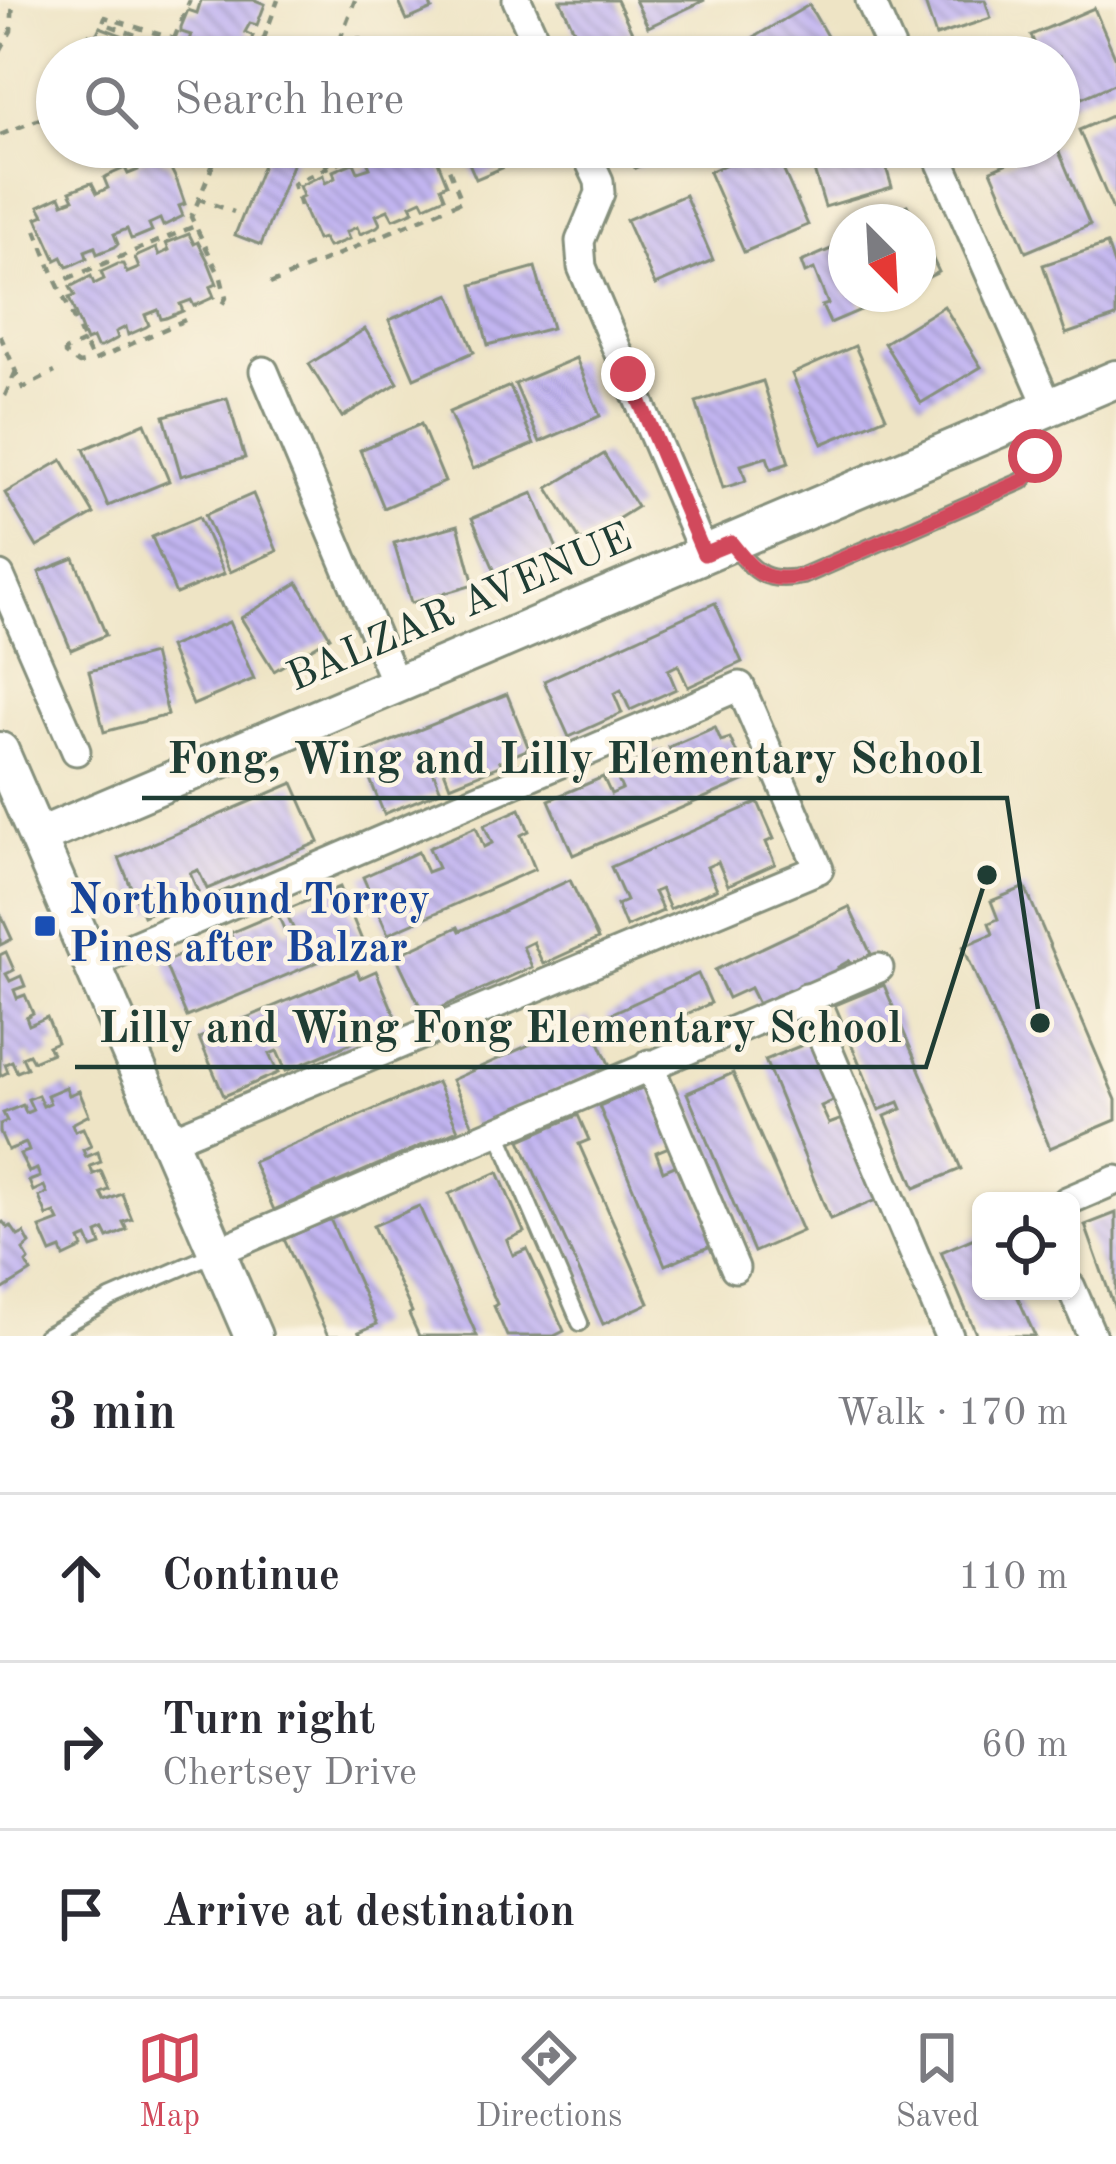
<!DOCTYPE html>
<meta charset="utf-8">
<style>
:root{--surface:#fff;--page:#f2f2f3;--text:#2b2b33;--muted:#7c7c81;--line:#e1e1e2;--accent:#d1495b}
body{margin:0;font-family:"Old Standard TT",serif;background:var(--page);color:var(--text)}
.controls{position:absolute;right:36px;bottom:36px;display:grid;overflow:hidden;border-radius:18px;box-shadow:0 3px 9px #0004}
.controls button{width:108px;height:108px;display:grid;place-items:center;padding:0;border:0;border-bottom:3px solid var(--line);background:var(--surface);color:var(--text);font:60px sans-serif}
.compass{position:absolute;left:828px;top:204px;width:108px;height:108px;border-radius:50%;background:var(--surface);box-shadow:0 3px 9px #0004;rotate:156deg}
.stop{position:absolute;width:36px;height:36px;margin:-27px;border:9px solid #d1495b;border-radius:50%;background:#fff}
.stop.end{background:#d1495b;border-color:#fff;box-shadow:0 3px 12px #0008}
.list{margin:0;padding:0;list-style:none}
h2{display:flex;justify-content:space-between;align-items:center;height:156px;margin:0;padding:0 48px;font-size:51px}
h2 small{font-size:39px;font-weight:400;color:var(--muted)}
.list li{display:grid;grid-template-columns:78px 1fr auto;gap:36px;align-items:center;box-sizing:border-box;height:168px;padding:0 48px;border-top:3px solid var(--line)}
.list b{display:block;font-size:45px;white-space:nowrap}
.list p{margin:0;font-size:39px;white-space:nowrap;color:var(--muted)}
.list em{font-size:39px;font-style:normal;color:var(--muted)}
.icon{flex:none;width:66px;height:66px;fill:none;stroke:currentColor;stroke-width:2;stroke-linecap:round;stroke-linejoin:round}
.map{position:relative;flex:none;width:1116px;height:1336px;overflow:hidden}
.search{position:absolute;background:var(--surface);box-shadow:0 3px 9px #0004;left:36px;right:36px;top:36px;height:132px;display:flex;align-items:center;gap:30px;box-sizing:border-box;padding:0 42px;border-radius:66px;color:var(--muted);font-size:45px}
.sheet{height:660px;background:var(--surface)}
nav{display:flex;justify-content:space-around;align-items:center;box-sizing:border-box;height:168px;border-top:3px solid var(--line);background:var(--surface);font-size:33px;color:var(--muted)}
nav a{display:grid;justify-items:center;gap:6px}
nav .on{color:var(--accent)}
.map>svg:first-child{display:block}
.building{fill:url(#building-back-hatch)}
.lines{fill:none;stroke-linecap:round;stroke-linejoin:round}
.lane-casing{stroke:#86907c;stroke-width:20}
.street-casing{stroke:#86907c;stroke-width:33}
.secondary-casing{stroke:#86907c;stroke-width:42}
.path{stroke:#86907c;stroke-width:4.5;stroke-dasharray:9 9;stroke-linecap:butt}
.lane{stroke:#fff;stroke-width:14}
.street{stroke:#fff;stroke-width:27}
.secondary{stroke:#fff;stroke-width:36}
.route{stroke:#d1495b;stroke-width:15}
.transit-dot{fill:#1a4fb4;stroke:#fcf5e5;stroke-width:4.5}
.labels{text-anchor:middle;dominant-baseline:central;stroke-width:9;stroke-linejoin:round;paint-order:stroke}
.street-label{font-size:42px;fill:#1f3d34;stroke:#fcf5e5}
.transit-label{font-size:42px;font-weight:bold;fill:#164399;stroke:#fcf5e5;text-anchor:start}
.leader{fill:none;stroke:#1f3d34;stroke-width:4.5}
.callout-dot{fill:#1f3d34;stroke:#fcf5e5;stroke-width:4.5}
.callout-label{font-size:45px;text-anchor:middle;font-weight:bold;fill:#1f3d34;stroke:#fcf5e5;stroke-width:9;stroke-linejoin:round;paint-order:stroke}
</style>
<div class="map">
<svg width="1116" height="1336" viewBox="0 0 1116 1336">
<defs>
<pattern id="building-back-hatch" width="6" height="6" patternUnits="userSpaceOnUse" patternTransform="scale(3)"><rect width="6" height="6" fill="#c2b5f1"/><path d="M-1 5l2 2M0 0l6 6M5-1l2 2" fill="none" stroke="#9d94c4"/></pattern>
</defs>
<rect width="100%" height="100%" fill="#fcf5e5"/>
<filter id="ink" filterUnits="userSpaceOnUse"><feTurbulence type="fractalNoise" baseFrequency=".00833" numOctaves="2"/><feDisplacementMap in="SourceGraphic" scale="24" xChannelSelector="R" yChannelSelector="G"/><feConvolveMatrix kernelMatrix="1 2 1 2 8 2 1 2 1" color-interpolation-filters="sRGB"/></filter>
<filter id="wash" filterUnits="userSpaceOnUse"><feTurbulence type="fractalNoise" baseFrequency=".004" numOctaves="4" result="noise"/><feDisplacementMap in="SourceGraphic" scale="48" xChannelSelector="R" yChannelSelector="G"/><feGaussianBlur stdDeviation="2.7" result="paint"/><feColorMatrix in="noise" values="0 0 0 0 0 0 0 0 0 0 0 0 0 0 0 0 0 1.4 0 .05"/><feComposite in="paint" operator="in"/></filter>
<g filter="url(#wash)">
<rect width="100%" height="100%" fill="#eee4c5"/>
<g id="blocks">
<g class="building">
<polygon points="201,0 255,0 265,4 257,25 250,23 245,32 253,36 244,57 234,53 232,57 226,57 188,42 191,35 181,32 181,27 188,10 197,13"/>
<polygon points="398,0 428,0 432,9 407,20"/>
<polygon points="560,0 617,0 632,32 585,54"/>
<polygon points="635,0 705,0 648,27"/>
<polygon points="924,0 985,0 991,18 936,36"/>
<polygon points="809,5 839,57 766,57 754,37"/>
<polygon points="1094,8 1116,59 1116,83 1061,107 1059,57 1040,57 1031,35"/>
<polygon points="100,27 121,35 118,41 127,46 131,38 153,48 148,57 78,57 89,34 95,37"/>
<polygon points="358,38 382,47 404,57 342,57 347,46 354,49"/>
<polygon points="740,43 746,57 707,57"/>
<polygon points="1015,46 1021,57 995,57"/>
<polygon points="1116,114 1116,217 1079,130"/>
<polygon points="270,147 299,147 261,245 235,235"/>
<polygon points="399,147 432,147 447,184 441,187 445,197 425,206 422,200 411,205 414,211 397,218 393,219 388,210 376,215 380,224 377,227 360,234 357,227 346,232 349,239 332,246 328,247 323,238 317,240 299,198 303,196 299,186 323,175 325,183 335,178 333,171 350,164 354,163 358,172 370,168 366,158 370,155 387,148 390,155 400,150"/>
<polygon points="462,147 492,147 502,168 476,179"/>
<polygon points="625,147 681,147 635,168"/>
<polygon points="765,147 773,147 808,225 744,252 709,172"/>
<polygon points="807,147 880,147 892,187 825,207"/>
<polygon points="1045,147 1057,147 1090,225 1026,252 991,170"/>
<polygon points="158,154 163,163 167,161 177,181 185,204 179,206 183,216 163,226 160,219 149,224 152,231 135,238 131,239 127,229 114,234 118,244 115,247 97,254 95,247 85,251 87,258 70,266 67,267 62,257 56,260 37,218 44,215 39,206 60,196 63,203 74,199 70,191 88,184 92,183 97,193 108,188 104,178 107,176 125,168 128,174 138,170 136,163"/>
<polygon points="685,195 713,260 655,285 626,220"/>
<polygon points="907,205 915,222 871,222"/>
<polygon points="918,228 939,272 918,282"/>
<polygon points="189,234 194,244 198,242 208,261 217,284 210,287 214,297 194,306 191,300 180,304 183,311 166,318 161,319 158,310 145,315 149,325 146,327 128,335 126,327 116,332 118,338 101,347 97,347 93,338 86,341 69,298 75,296 70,287 91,276 94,284 104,279 101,272 118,264 123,264 127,273 139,268 135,258 138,256 156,248 159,255 169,250 166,243"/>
<polygon points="1107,244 1116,271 1116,317 1066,334 1043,265"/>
<polygon points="840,245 846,259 846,294 856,294 863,309 830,323 822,306 828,304 814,269 805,273 801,262"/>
<polygon points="535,267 552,328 488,345 472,285"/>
<polygon points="450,294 474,352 414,378 389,320"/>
<polygon points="944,306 981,367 921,403 884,343"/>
<polygon points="365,329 398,383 342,417 309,364"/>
<polygon points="855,346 886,417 822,444 792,374"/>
<polygon points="576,358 600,416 540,442 515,384"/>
<polygon points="763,381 789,463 771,469 767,457 741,465 746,481 723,488 696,402"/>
<polygon points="510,386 534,444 473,469 449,412"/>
<polygon points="227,398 245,458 181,476 164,416"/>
<polygon points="145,423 169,481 108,506 84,449"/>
<polygon points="421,424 445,482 384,508 360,450"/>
<polygon points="604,454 637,507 581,542 548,488"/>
<polygon points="62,460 94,514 37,547 5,493"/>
<polygon points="533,493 558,551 497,576 472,518"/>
<polygon points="253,494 277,551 230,572 205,515"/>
<polygon points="199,517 224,574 176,594 152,537"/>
<polygon points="458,525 474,585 411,603 394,543"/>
<polygon points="74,558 106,635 71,650 39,572"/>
<polygon points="298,583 330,637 274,671 241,618"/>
<polygon points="715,603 742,662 688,687 678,665 668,670 676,689 630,710 621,690 614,694 622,713 569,737 544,681"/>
<polygon points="229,622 254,679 193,705 169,647"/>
<polygon points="153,654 168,715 104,732 89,671"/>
<polygon points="507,694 529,749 500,761 502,765 450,786 442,765 432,769 441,791 384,814 360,754"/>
<polygon points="715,727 721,741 730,738 748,779 573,855 549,800 603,777 611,794 622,789 614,771 660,750 669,770 677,766 669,747"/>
<polygon points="293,783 319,842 207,889 198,870 190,873 198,892 143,916 119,858"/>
<polygon points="758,802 774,839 766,842 775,864 728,885 718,862 707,867 717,889 670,909 661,889 654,892 663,911 626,927 617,905 626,901 611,867"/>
<polygon points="520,809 529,831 521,835 535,869 388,934 363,877 418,852 427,872 438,868 429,848 476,827 484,847 492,843 484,825"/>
<polygon points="570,880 598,939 543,964 533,942 523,947 532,967 424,1015 396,956 458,927 460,931"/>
<polygon points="340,887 363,943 187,1017 164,962 219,939 227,958 239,953 230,933 277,913 285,931 293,928 285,910"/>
<polygon points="1025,887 1116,1100 1116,1120 1050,1148 963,946 993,934 989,923 998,919 991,901"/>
<polygon points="849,907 871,954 850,964 849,961 838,967 839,969 759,1006 750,988 728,998 715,970"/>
<polygon points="0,913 12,939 0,945"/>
<polygon points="6,952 14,970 6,974 10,981 21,976 25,986 14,990 17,998 25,995 33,1013 26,1017 29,1025 47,1017 57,1042 48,1046 52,1053 33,1061 29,1054 22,1057 27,1068 17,1072 12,1061 5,1064 8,1072 0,1076 0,955"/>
<polygon points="357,971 360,978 376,971 398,1023 286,1071 277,1051 269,1054 278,1073 224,1096 199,1038"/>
<polygon points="698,974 711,1003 678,1018 687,1037 659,1050 649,1028 617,1042 606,1016"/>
<polygon points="884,985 961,1169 915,1188 885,1116 902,1109 899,1102 879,1110 835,1005"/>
<polygon points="588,1018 610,1066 474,1128 452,1080"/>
<polygon points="815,1040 840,1098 821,1106 829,1124 850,1116 881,1198 830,1219 765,1060"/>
<polygon points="733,1073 802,1231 754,1252 687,1093"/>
<polygon points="437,1082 458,1130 274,1210 253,1162"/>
<polygon points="649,1085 674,1145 656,1152 663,1171 684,1162 716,1244 665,1265 599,1106"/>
<polygon points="66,1087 69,1095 79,1091 89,1115 72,1124 75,1131 83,1128 91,1146 83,1150 86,1157 98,1152 101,1162 90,1166 93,1174 101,1171 109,1190 101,1193 105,1201 122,1194 132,1219 123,1222 127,1230 108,1238 104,1230 97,1233 101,1245 92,1248 87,1237 80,1240 83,1248 64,1257 61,1249 51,1253 40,1228 59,1221 55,1213 47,1216 39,1197 47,1193 44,1186 33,1191 29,1181 40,1177 37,1169 29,1172 20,1154 29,1151 26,1143 8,1150 0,1132 0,1124 7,1121 3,1113 23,1105 26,1113 33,1110 28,1099 38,1095 43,1106 50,1103 47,1095"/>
<polygon points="578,1115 589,1140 579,1144 649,1303 603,1324 520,1140"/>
<polygon points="498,1172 524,1232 507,1240 513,1255 527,1249 542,1281 564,1331 554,1336 507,1336 494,1306 497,1304 449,1194"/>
<polygon points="419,1206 477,1336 419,1336 409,1314 412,1312 373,1226"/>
<polygon points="1116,1213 1116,1308 1115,1309 1085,1225"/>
<polygon points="330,1219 377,1324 359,1332 361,1336 328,1336 284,1239"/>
<polygon points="3,1222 8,1228 11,1226 18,1236 24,1233 30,1244 23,1250 29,1260 26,1263 31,1272 0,1291 0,1224"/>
<polygon points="981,1235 981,1291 1015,1291 1035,1336 977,1336 941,1252"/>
</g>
</g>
</g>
<g filter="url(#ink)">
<use href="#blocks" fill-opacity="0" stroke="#86907c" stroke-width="3"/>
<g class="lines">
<defs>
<g id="lane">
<path d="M734,547C756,574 767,583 803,576L1022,481C1042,460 1034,448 1029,422"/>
<polyline points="497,1130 580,1323"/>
<polyline points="45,1336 110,1299 213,1254"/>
</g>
<g id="street">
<polyline points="517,0 543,57"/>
<polyline points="870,0 895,57"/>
<polyline points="583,147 599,181 600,193 580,241 582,267 704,554"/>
<polyline points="934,147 1049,408"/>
<polyline points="264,371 396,685"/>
<polyline points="0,576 76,751"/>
<polyline points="92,964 740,686 819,869 168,1141"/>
<polyline points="806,998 949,1336"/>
<polyline points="649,1064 735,1268"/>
<polyline points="1067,1201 1116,1180"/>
<polyline points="216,1252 879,968"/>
<polyline points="1071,1287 1092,1336"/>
</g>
<g id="secondary">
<polyline points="0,751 253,1336"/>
<polyline points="38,837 1116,379"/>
</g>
</defs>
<use href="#lane" class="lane-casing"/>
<use href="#street" class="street-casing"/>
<use href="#secondary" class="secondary-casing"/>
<g class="path">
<polyline points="174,39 190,0"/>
<polyline points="0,51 11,31 13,0"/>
<polyline points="191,53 174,39 105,17 103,23 187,54 191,53 203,57"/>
<polyline points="257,57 278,0"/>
<polyline points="333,57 355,0"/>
<polyline points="0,135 57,112"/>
<polyline points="183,147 215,161"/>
<polyline points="220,147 199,199 234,212"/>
<polyline points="312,147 328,167 374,147"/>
<polyline points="200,197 191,217 221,278 226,298 221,306"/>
<polyline points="300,206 293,184 328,167"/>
<polyline points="36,230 57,283"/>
<polyline points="270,284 462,201 440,147"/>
<polyline points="185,320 93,361 57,283 195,226"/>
<polyline points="0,335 23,388 55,372"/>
<polyline points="84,342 65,351 65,354 79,364 90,362"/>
<polyline points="5,396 16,371"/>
</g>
<use href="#lane" class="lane"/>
<use href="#street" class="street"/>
<use href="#secondary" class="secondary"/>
</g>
</g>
<g class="lines" filter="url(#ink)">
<path class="route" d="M628,374L704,554L731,543C754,572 764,584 803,576L1022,481L1034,469L1035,456"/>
</g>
<rect class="transit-dot" x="33" y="914" width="24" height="24" rx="6"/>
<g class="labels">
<g class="street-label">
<text transform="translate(460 609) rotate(-23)">BALZAR AVENUE</text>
</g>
<g class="transit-label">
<text x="69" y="902">Northbound Torrey<tspan x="69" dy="48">Pines after Balzar</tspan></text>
</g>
</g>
<path class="leader" d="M1040 1023L1007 798H142M987 875L926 1067H75"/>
<g class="callout-dot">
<circle cx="1040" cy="1023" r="12"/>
<circle cx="987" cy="875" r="12"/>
</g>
<g class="callout-label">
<text x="575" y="773">Fong, Wing and Lilly Elementary School</text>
<text x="500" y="1042">Lilly and Wing Fong Elementary School</text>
</g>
</svg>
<div class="controls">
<button><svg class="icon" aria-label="locate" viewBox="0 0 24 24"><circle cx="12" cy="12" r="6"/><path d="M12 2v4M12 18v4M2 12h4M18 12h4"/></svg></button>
</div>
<svg class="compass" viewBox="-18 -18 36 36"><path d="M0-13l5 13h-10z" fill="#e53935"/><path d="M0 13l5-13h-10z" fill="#7c7c81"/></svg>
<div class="stop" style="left:1035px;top:456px"></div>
<div class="stop end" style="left:628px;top:374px"></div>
<div class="search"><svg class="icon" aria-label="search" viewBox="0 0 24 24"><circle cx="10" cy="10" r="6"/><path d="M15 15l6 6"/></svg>Search here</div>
</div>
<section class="sheet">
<h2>3 min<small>Walk · 170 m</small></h2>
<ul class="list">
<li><svg class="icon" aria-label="ahead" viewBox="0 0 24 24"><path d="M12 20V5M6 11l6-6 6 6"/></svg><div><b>Continue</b></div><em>110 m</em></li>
<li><svg class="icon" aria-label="right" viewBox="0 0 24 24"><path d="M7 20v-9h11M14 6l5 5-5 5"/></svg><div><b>Turn right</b><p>Chertsey Drive</p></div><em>60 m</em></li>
<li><svg class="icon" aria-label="arrive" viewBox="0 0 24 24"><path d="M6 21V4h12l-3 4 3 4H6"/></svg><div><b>Arrive at destination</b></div></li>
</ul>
</section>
<nav>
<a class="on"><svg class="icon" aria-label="map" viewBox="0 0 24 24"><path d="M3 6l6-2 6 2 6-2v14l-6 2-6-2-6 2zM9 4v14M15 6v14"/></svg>Map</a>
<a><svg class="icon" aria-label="directions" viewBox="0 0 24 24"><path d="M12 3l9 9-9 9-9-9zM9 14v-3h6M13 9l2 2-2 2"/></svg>Directions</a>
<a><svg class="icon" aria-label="saved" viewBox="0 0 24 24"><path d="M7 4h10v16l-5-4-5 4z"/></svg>Saved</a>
</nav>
